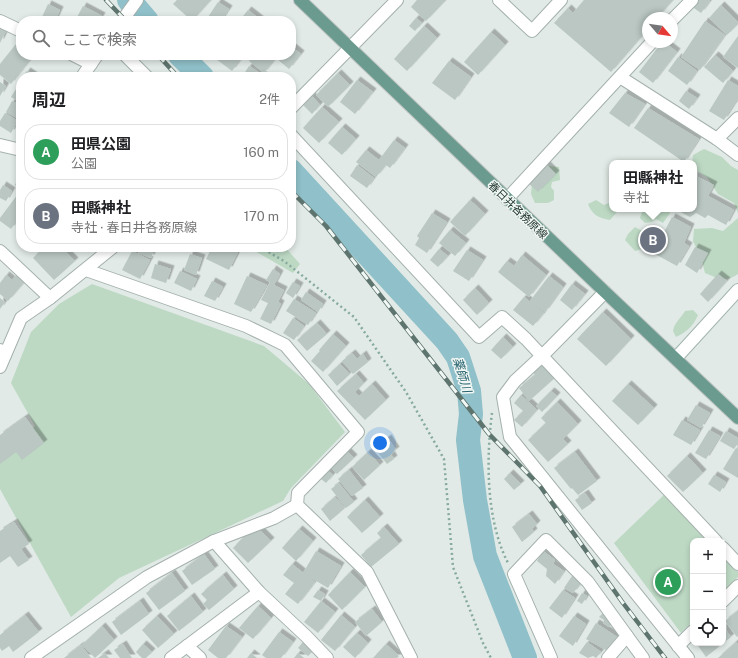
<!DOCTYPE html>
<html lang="ja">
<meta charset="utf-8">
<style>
:root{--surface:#fff;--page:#f2f2f2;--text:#202124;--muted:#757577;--line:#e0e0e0;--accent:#774f43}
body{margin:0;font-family:"Public Sans","Noto Sans JP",sans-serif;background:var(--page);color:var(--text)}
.controls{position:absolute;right:12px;bottom:12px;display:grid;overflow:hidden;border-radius:8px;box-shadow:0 2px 6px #0003}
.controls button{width:36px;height:36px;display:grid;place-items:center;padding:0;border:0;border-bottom:1px solid var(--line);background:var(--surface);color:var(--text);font:20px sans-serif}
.compass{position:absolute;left:642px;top:12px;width:36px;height:36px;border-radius:50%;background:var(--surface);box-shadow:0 2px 6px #0003;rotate:119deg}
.you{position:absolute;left:380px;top:443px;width:14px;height:14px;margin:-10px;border:3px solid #fff;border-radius:50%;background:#1a73e8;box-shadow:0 0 0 6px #1a73e833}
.badge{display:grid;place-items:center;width:26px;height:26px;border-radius:50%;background:var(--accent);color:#fff;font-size:13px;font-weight:700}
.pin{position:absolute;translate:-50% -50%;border:2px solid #fff;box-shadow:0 1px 4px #0006}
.popup{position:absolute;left:609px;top:160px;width:88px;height:52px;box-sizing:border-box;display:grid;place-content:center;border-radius:8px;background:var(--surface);filter:drop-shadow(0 1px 3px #0005);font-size:13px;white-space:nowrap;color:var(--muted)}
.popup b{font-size:15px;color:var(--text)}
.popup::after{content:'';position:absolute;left:50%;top:100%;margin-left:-8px;border:8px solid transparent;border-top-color:var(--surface)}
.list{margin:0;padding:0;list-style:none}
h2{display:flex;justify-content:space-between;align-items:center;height:52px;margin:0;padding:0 16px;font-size:17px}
h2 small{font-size:13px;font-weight:400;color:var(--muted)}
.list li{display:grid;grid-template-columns:26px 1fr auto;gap:12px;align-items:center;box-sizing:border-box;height:56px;margin:0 8px 8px;padding:0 8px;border:1px solid var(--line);border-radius:16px}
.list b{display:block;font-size:15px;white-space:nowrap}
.list p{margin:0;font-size:13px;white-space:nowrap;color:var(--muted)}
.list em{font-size:13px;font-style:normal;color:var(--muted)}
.icon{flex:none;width:22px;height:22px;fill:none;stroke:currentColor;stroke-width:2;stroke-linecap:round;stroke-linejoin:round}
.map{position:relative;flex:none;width:738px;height:658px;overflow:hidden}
.search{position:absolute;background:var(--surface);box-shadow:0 2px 6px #0003;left:16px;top:16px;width:280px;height:44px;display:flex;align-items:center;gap:10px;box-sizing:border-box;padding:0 14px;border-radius:16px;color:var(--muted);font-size:15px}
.panel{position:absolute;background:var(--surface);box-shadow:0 2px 6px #0003;left:16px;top:72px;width:280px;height:180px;border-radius:16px}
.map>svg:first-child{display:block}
.green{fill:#bdd9c4}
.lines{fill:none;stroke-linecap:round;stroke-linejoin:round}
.river{stroke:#90c0c9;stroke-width:24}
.building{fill:#bac7c2;filter:url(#shadow)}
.street-casing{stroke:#a5b1ad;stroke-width:14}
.secondary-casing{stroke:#a2b4ae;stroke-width:14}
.primary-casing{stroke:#bdc4c2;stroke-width:14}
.path{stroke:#86aa9f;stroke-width:2.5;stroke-dasharray:2 3;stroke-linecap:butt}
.street{stroke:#fff;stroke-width:12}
.secondary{stroke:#fff;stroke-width:12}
.primary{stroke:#6b9a8e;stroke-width:12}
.rail-casing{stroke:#5e746e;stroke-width:4.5}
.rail{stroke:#f1f7f4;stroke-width:3;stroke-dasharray:9;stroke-linecap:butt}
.labels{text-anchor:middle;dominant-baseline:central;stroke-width:3;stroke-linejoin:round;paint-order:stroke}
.street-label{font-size:11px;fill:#243933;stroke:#f1f7f4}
.water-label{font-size:12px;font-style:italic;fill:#25616d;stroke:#f1f7f4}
</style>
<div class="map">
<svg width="738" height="658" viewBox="0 0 738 658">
<defs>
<filter id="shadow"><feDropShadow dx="3.5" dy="-3.5" stdDeviation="0" flood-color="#0004"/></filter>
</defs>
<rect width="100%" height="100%" fill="#e1eae6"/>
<g class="green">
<polygon points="704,149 722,157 731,166 738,170 738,213 734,203 718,194 707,177 694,169 694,163 692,163 693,155"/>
<polygon points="548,166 559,167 560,180 552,182 551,187 554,191 554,200 548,203 535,203 531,194 532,184"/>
<path d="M596,200L604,205L611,202L612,209H615L617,212L610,220C599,218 592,215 588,204Z"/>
<polygon points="641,209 668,209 670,213 663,223 656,219 652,222 645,223 640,218 642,212"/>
<path d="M738,218V274C726,283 717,278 705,273L701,258L693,241L694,229L712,228L723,231Z"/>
<polygon points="635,227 646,233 649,239 645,248 635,251 625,240 628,234"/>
<polygon points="248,247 285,247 300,264 293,273"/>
<polygon points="92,284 264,346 309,384 345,432 291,488 283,501 119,578 71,617 0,489 0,462 35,426 11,383 31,332 59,304"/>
<path d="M693,310L698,315C693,326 687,332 676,337L673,331C674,323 681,318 685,311Z"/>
<polygon points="666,493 710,541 693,541 693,621 681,633 614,543"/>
<polygon points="723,555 738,572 738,577 723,592"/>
</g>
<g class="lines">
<g class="river">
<polyline points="129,0 147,21"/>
<polyline points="180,55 202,77"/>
<polyline points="291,171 447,341 458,357 469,391 471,414 468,440 475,500 485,556 525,658"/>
</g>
</g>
<g class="building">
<polygon points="177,0 211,0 192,21 173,4"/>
<polygon points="417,0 446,0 426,21 411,7"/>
<polygon points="584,0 673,0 657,18 648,18 648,29 611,72 554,23 568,8 573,13"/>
<polygon points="695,0 709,0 710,1 701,13 691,6"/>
<polygon points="218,2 229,9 221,21 207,21 206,20"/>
<polygon points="48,4 60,10 55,21 49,21 42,17"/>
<polygon points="721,5 738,22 738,24 727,35 709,18"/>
<polygon points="83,6 102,16 99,21 75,21"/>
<polygon points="248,10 262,21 241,21 240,20"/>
<polygon points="416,18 422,23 415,31 409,26"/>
<polygon points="705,21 725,35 700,70 681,57"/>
<polygon points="0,25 7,29 0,43"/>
<polygon points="424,26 437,38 407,71 394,59"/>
<polygon points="491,32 505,45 478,75 464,62"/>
<polygon points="738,36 738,68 723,57"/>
<polygon points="20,39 21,40 21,55 34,55 11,84 0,75 0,64"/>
<polygon points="662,42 664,42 677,52 653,83 639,72"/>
<polygon points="291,46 301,54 289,69 276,58 264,73 249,61 253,55 291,55"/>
<polygon points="212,55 244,55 232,71 212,56"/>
<polygon points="715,55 733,71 723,83 704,67"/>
<polygon points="678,57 697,71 687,85 668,71"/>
<polygon points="449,61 471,77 455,100 432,83"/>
<polygon points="249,66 266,77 242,77"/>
<polygon points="27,71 36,77 23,77"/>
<polygon points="338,73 350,85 328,107 316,95"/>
<polygon points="357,80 373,92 355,114 340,102"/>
<polygon points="728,80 738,86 738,98 724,120 709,111"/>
<polygon points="21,81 21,103 11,97"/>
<polygon points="0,82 6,86 0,96"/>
<polygon points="686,91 697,98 689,109 679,101"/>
<polygon points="625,93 645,104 629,127 609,113"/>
<polygon points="312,96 320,105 312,114 303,105"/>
<polygon points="12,101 21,106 21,120 6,112"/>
<polygon points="322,107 339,122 319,143 303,128"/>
<polygon points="648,108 699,139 684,162 634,128"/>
<polygon points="5,113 18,121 11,133 0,126 0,121"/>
<polygon points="342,127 356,139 342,155 328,143"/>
<polygon points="394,140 405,148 390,168 386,165 376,177 356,162 366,150 379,160"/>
<polygon points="545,163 556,174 538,192 527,182"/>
<polygon points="357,165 374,178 367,188 350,176"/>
<polygon points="21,172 21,188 15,185"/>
<polygon points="694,175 714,185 708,196 734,210 726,225 708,215 705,218 696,213 690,217 675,209 694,209"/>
<polygon points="3,185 12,191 6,201 0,198 0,190"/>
<polygon points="18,194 21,197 21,215 11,229 0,221 0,218"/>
<polygon points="470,200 485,214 465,236 450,222"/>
<polygon points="432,213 447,222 427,253 415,245 419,238 417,236"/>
<polygon points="672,217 691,227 684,243 689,246 677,266 653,253"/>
<polygon points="450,230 466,243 455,256 439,243"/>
<polygon points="44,247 61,247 75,261 54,280 33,258"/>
<polygon points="141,247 155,247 151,258 138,253"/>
<polygon points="212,247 240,248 229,270 206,259"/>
<polygon points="695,247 708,253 697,273 685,265"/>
<polygon points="439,249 448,256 438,267 430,260"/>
<polygon points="467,250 483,260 469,281 453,271"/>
<polygon points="132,251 150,260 140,279 122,270"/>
<polygon points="190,254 202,258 196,275 184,270"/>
<polygon points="522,255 546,275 529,297 498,272 507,261 514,266"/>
<polygon points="155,264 171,269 166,283 151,278"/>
<polygon points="273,269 280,274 274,285 284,290 278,302 281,304 271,324 260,319 268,303 261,300 270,282 266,280"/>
<polygon points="20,271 28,278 8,301 0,294 0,283 6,275 12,280"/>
<polygon points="180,271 197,279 191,291 174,283"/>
<polygon points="718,274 727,281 708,302 700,294"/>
<polygon points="247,276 267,285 251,312 234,304"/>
<polygon points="549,276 563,287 545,312 530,301"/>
<polygon points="212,281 223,287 215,301 204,296"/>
<polygon points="293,282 300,286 293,298 286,293"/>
<polygon points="572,284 585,294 572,310 560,300"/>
<polygon points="475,288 489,303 477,315 463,300"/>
<polygon points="306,292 323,304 318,312 301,300"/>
<polygon points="524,297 544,313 533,326 513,310"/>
<polygon points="0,298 5,302 0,309"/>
<polygon points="294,299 316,313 308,325 286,311"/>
<polygon points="603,312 631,339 606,366 577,339"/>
<polygon points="293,318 304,326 294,340 283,333"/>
<polygon points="317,323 327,334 307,351 297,340"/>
<polygon points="333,334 346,346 323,372 311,361 320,351 319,350"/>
<polygon points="503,337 513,347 501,359 491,350"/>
<polygon points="352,353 357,359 363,354 368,362 353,374 342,361"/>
<polygon points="545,362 557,376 529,401 519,388 535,375 533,372"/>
<polygon points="340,364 350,374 337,386 328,375"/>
<polygon points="356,374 364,383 355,392 359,396 372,384 386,400 365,420 337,391"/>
<polygon points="628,384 654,408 638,425 612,401"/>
<polygon points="551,391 557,396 542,412 536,406"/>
<polygon points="521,395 537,410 522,427 514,420 523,411 514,403"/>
<polygon points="557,402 578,424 563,439 568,444 548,462 528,440 546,423 541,418"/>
<polygon points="696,405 710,413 701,428 687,420"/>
<polygon points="25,417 44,443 22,460 16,452 0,464 0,435"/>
<polygon points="682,420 700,430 691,445 673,435"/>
<polygon points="709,430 720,436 706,459 695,453"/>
<polygon points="726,431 738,438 738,443 734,449 720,441"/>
<polygon points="388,438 396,450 391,454 394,459 387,464 374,448"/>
<polygon points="736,448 738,449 738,478 723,469"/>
<polygon points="346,450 354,458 337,474 329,466"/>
<polygon points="368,452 380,465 364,480 352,467"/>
<polygon points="575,452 597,481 578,495 572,488 571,489 554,468"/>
<polygon points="687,456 703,473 683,492 667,476"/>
<polygon points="327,470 333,475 326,483 320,478"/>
<polygon points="349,470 363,488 352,496 338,479"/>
<polygon points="510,473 521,484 514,490 504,479"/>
<polygon points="714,475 726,482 720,492 708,484"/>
<polygon points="339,483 354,502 346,508 331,489"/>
<polygon points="585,493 592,503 582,510 575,500"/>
<polygon points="335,497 345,508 330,521 321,509"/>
<polygon points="365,500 380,517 362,533 347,517"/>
<polygon points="529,514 537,524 532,529 534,532 522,542 512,527"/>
<polygon points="14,522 29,544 21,549 29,560 18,567 10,556 0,563 0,531"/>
<polygon points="255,525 271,541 248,563 233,548"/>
<polygon points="384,527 399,544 371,567 361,555 381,538 377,533"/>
<polygon points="299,529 313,541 296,561 282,548"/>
<polygon points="316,551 341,566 328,588 303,573"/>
<polygon points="543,551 555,560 553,564 564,571 555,584 546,576 547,569 537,561"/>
<polygon points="204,554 215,569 192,585 182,571"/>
<polygon points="292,564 315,582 298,604 285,594 294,583 283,575"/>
<polygon points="350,572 365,587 342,610 328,595"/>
<polygon points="172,573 185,591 159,610 146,593"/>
<polygon points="223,575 234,589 209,610 203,604 207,600 201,594"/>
<polygon points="572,576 582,582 573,593 564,588"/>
<polygon points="318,590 325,594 321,601 313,597"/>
<polygon points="563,590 575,598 562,618 549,608"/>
<polygon points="582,593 587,596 582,604 577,601"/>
<polygon points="191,596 203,612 179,631 167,616"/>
<polygon points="140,601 149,614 121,635 112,622"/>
<polygon points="321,601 335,612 318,633 304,622"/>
<polygon points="258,606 271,618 253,639 239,628"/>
<polygon points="372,609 382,622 366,636 355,622"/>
<polygon points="605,611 615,622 609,627 603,623 604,620 599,617"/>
<polygon points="738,611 738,636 737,637 725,621"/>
<polygon points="25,615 39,632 13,652 9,646 2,651 0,648 0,635"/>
<polygon points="341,615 355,627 335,651 321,640"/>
<polygon points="157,616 174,634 158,648 142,630"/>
<polygon points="574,616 586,624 573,646 559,636"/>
<polygon points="596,623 617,637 606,650 586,639"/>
<polygon points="102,626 114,640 95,658 82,645"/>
<polygon points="226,626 242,637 226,658 218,658 208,650"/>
<polygon points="723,626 731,637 706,657 696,643 723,643"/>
<polygon points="279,632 293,642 281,658 266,658 262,655"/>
<polygon points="357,633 368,643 355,658 343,647"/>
<polygon points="303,642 313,651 308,656 298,648"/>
<polygon points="587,642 601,652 596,658 593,656 588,658 579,653"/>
<polygon points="736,642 738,644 738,658 718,658"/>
<polygon points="123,644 132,658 120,658 114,650"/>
<polygon points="143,644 152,652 146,658 142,658 136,652"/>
<polygon points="386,644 399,656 397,658 373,658"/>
<polygon points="81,645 91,658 64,658"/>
<polygon points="105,653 109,658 98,658"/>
<polygon points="251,653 257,658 247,658"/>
<polygon points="298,653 304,658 294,658"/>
</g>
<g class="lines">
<defs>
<g id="street">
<polyline points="499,0 532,31 561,0"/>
<polyline points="672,20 692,0"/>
<polyline points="0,21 21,31"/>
<polyline points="122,21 137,0"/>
<polyline points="73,55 91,64"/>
<polyline points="125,55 147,77"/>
<polyline points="82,77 97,55"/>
<polyline points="620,77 717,139 738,155"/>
<polyline points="291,108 397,0"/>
<polyline points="291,135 479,337 502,317 526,339 716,541"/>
<polyline points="717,139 738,118"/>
<polyline points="0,145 21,150"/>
<polyline points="507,199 652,42"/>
<polyline points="0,251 50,298"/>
<polyline points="86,270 246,326 285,345 358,432 298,493 297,505"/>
<polyline points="605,292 542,356 515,381 503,397 510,437 688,658"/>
<polyline points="0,367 21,318 50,298 113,247"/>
<polyline points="297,505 367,572 411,658"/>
<polyline points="214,541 259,592 306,636 327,658"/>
<polyline points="723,548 738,564"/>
<polyline points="723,601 738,586"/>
<polyline points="627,636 643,658"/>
<polyline points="187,646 200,658"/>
<polyline points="678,646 693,631"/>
<polyline points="31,658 147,577 214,541 274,518 297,505"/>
<polyline points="171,658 259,592"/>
<polyline points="551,658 514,574 546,540 588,582 627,636 608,658"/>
</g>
<g id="secondary">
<polyline points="0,350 5,355"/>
<polyline points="676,358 738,290"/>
</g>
<polyline id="primary" points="300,0 605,292 738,418"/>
</defs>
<use href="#street" class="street-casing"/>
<use href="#secondary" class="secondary-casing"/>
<use href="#primary" class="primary-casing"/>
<g class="path">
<polyline points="260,247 284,261 354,317 406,392 444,459 453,567 483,643 491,658"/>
<path d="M492,413C486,460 486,520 508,563"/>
</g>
<use href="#street" class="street"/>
<use href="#secondary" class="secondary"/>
<use href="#primary" class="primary"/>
<defs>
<g id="rail">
<polyline points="106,0 126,21"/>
<polyline points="158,55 178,77"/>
<polyline points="291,191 326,226 489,434 540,486 623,603 665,658"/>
</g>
</defs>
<use href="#rail" class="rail-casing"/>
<use href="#rail" class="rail"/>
</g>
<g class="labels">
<g class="street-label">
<text transform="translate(518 210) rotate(44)">春日井各務原線</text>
</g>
<g class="water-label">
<text transform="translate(462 375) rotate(73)">薬師川</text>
</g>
</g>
</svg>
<div class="controls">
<button>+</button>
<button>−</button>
<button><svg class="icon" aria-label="locate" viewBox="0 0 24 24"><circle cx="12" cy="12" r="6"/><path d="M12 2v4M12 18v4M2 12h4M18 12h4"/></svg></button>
</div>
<svg class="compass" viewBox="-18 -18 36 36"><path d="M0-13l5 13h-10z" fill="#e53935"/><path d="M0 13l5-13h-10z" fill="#757577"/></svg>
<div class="you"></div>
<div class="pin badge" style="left:668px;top:582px;background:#2e9e5b">A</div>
<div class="pin badge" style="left:653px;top:240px;background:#6b7280">B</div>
<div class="popup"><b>田縣神社</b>寺社</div>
<div class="search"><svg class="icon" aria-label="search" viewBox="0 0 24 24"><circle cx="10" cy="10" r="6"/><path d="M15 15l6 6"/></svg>ここで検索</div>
<section class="panel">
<h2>周辺<small>2件</small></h2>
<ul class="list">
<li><span class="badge" style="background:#2e9e5b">A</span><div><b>田県公園</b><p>公園</p></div><em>160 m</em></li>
<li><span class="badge" style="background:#6b7280">B</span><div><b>田縣神社</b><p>寺社 · 春日井各務原線</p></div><em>170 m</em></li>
</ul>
</section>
</div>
